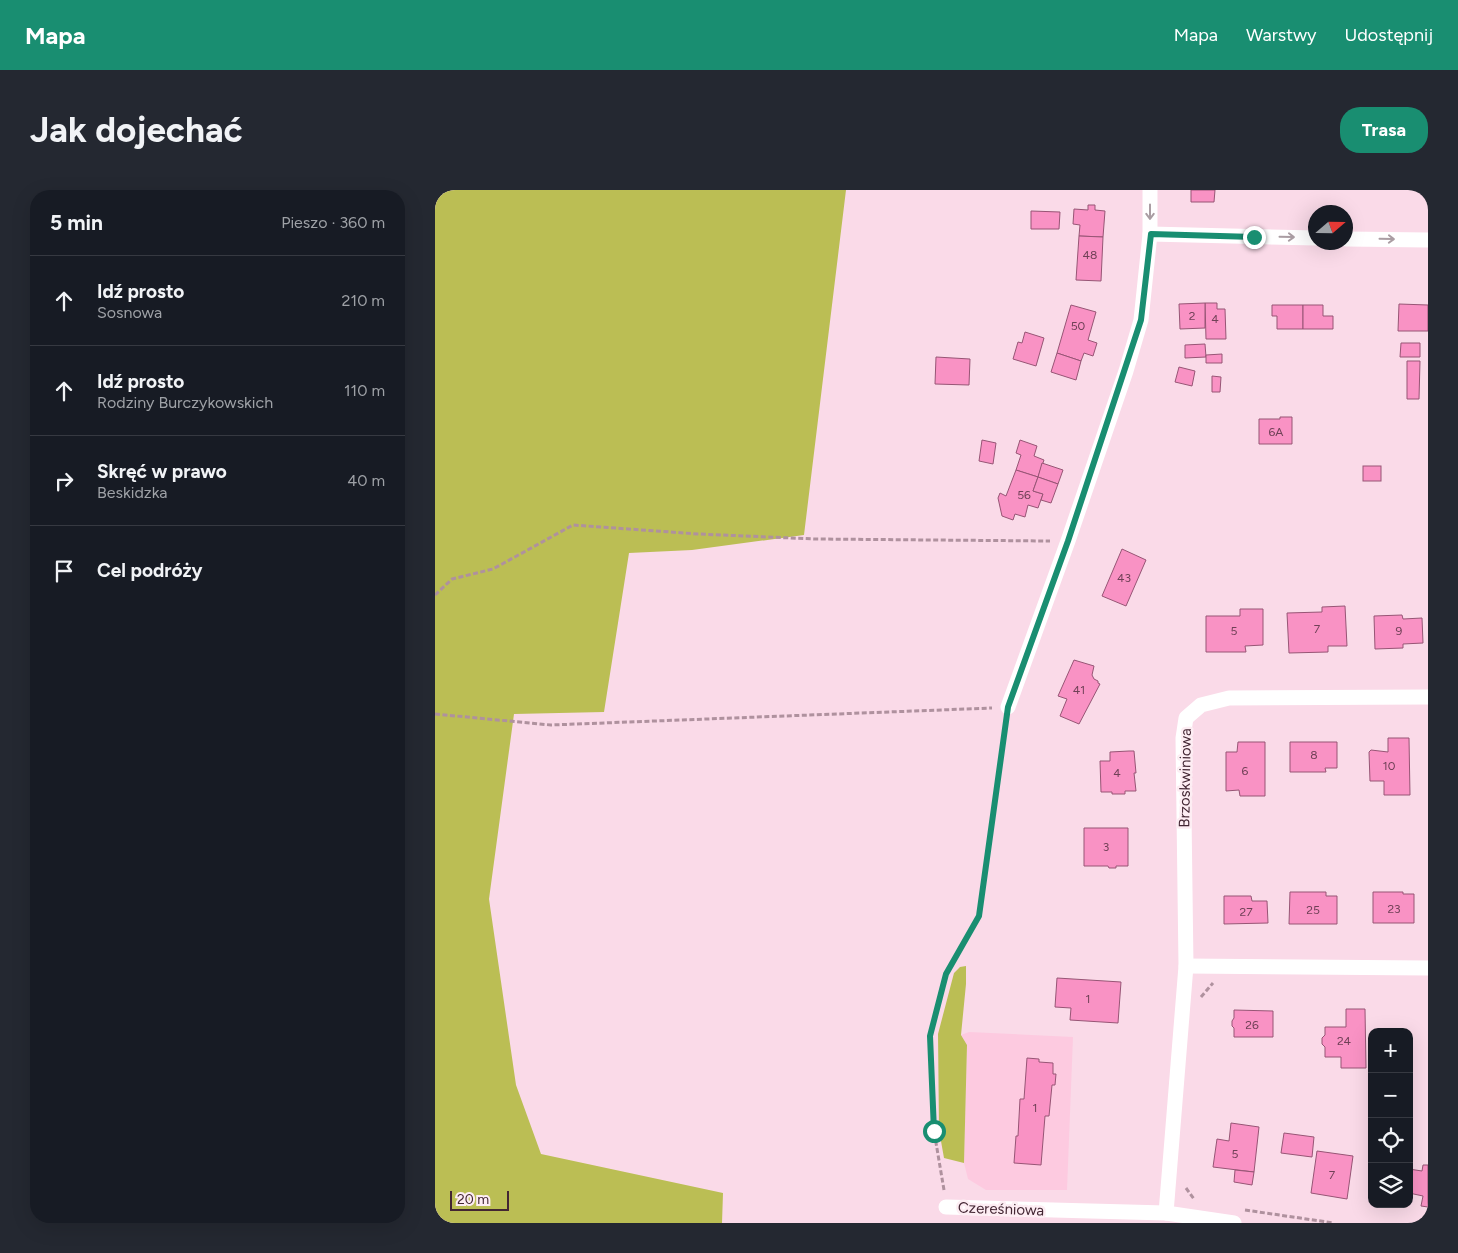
<!DOCTYPE html>
<html lang="pl">
<meta charset="utf-8">
<style>
:root{--surface:#171b24;--page:#242831;--text:#f1f3f6;--muted:#9ea1a6;--line:#363941;--accent:#198e71}
body{margin:0;font-family:Figtree,sans-serif;background:var(--page);color:var(--text)}
.controls{position:absolute;right:15px;bottom:15px;display:grid;overflow:hidden;border-radius:10px;box-shadow:0 5px 20px #0002}
.controls button{width:45px;height:45px;display:grid;place-items:center;padding:0;border:0;border-bottom:1px solid var(--line);background:var(--surface);color:var(--text);font:25px sans-serif}
.compass{position:absolute;left:873px;top:15px;width:45px;height:45px;border-radius:50%;background:var(--surface);box-shadow:0 5px 20px #0002;rotate:70deg}
.scale{position:absolute;left:15px;bottom:12px;width:59px;box-sizing:border-box;padding-left:5px;border:2px solid #432633;border-top:0;font-size:14px;line-height:18px;white-space:nowrap;color:#432633;-webkit-text-stroke:4px #fdedf3;paint-order:stroke}
.stop{position:absolute;width:15px;height:15px;margin:-11px;border:4px solid #198e71;border-radius:50%;background:#fff}
.stop.end{background:#198e71;border-color:#fff;box-shadow:0 1px 5px #0008}
.list{margin:0;padding:0;list-style:none}
h2{display:flex;justify-content:space-between;align-items:center;height:65px;margin:0;padding:0 20px;font-size:21px}
h2 small{font-size:16px;font-weight:400;color:var(--muted)}
.list li{display:grid;grid-template-columns:32px 1fr auto;gap:15px;align-items:center;box-sizing:border-box;height:90px;padding:0 20px;border-top:1px solid var(--line)}
.list b{display:block;font-size:19px;white-space:nowrap}
.list p{margin:0;font-size:16px;white-space:nowrap;color:var(--muted)}
.list em{font-size:16px;font-style:normal;color:var(--muted)}
.icon{flex:none;width:28px;height:28px;fill:none;stroke:currentColor;stroke-width:2;stroke-linecap:round;stroke-linejoin:round}
.map{position:relative;flex:none;width:993px;height:1033px;overflow:hidden;border-radius:20px}
header{display:flex;align-items:center;gap:30px;box-sizing:border-box;height:70px;padding:0 25px;background:var(--accent);color:#fff}
header strong{font-size:24px}
nav{display:flex;gap:28px;margin-inline-start:auto;font-size:18px}
.intro{display:flex;align-items:center;justify-content:space-between;box-sizing:border-box;height:120px;padding:0 30px}
h1{margin:0;font-size:35px}
.button{padding:12px 22px;border-radius:20px;background:var(--accent);color:#fff;font-size:18px;font-weight:700}
main{display:flex;gap:30px;padding:0 30px}
aside{flex:1;background:var(--surface);border-radius:20px;box-shadow:0 5px 20px #0002}
.map>svg:first-child{display:block}
.built{fill:#fdcae0}
.green{fill:#bbbe54}
.building{fill:#f992c4;stroke:#975575}
.lines{fill:none;stroke-linecap:round;stroke-linejoin:round}
.path{stroke:#af919e;stroke-width:3;stroke-dasharray:5 2.5;stroke-linecap:butt}
.minor{stroke:#fff;stroke-width:15}
.oneway{stroke:#aa9da3}
.route{stroke:#198e71;stroke-width:6}
.labels{text-anchor:middle;dominant-baseline:central;stroke-width:5;stroke-linejoin:round;paint-order:stroke}
.number-label{font-size:12px;fill:#704157}
.street-label{font-size:15px;fill:#432633;stroke:#fdedf3}
</style>
<header>
<strong>Mapa</strong>
<nav><a>Mapa</a><a>Warstwy</a><a>Udostępnij</a></nav>
</header>
<div class="intro"><h1>Jak dojechać</h1><a class="button">Trasa</a></div>
<main>
<aside>
<h2>5 min<small>Pieszo · 360 m</small></h2>
<ul class="list">
<li><svg class="icon" aria-label="ahead" viewBox="0 0 24 24"><path d="M12 20V5M6 11l6-6 6 6"/></svg><div><b>Idź prosto</b><p>Sosnowa</p></div><em>210 m</em></li>
<li><svg class="icon" aria-label="ahead" viewBox="0 0 24 24"><path d="M12 20V5M6 11l6-6 6 6"/></svg><div><b>Idź prosto</b><p>Rodziny Burczykowskich</p></div><em>110 m</em></li>
<li><svg class="icon" aria-label="right" viewBox="0 0 24 24"><path d="M7 20v-9h11M14 6l5 5-5 5"/></svg><div><b>Skręć w prawo</b><p>Beskidzka</p></div><em>40 m</em></li>
<li><svg class="icon" aria-label="arrive" viewBox="0 0 24 24"><path d="M6 21V4h12l-3 4 3 4H6"/></svg><div><b>Cel podróży</b></div></li>
</ul>
</aside>
<div class="map">
<svg width="993" height="1033" viewBox="0 0 993 1033">
<rect width="100%" height="100%" fill="#fadae8"/>
<polygon class="built" points="534,842 638,847 632,1000 551,1000 533,989 529,973 532,855 526,845"/>
<g class="green">
<polygon points="0,0 411,0 369,345 257,360 194,363 169,522 79,524 54,709 81,895 106,964 288,1003 287,1033 0,1033"/>
<polygon points="531,776 531,794 526,845 532,855 529,973 509,968 504,940 503,844 519,783 525,777"/>
</g>
<g class="building">
<polygon points="756,0 780,0 779,12 756,12"/>
<polygon points="653,15 660,15 660,20 670,21 668,47 644,46 645,35 638,34 639,19 653,20"/>
<polygon points="596,21 625,22 624,39 596,39"/>
<polygon points="644,46 668,47 666,91 641,90"/>
<polygon points="770,113 782,113 782,119 790,119 791,149 771,149"/>
<polygon points="770,113 770,138 745,139 744,114"/>
<polygon points="964,114 993,115 993,141 963,141"/>
<polygon points="636,115 661,122 653,150 662,153 658,166 649,163 646,171 622,163"/>
<polygon points="837,115 868,115 868,139 842,139 842,126 837,126"/>
<polygon points="868,115 888,115 888,126 898,126 898,139 868,139"/>
<polygon points="590,142 609,148 601,176 578,169 583,152 587,153"/>
<polygon points="966,153 985,153 985,167 965,167"/>
<polygon points="770,154 771,167 750,168 750,155"/>
<polygon points="622,163 646,171 641,190 616,182"/>
<polygon points="787,164 787,173 771,173 771,165"/>
<polygon points="501,167 535,169 534,195 500,194"/>
<polygon points="972,171 985,171 984,209 972,209"/>
<polygon points="744,177 760,181 757,196 740,192"/>
<polygon points="777,186 786,187 785,202 777,202"/>
<polygon points="845,227 857,227 857,254 824,254 824,229 845,229"/>
<polygon points="547,250 561,253 558,274 544,271"/>
<polygon points="585,250 602,256 599,266 609,270 603,287 581,280 586,265 581,263"/>
<polygon points="607,273 628,280 623,294 603,287"/>
<rect x="928" y="276" width="18" height="15"/>
<polygon points="581,280 603,287 598,301 608,304 603,318 593,315 590,327 580,324 578,330 567,326 563,308 565,303 571,306"/>
<polygon points="603,287 623,294 616,313 606,310 608,304 598,301"/>
<polygon points="687,359 711,370 691,416 667,406"/>
<polygon points="910,416 912,456 893,456 893,462 854,463 852,423 887,422 887,417"/>
<polygon points="805,419 828,419 828,455 810,456 811,462 771,462 771,426 805,426"/>
<polygon points="967,425 968,429 987,428 988,453 968,454 968,458 940,459 939,426"/>
<polygon points="639,470 659,476 657,485 659,489 663,491 663,493 665,494 644,534 625,526 632,509 623,506"/>
<polygon points="953,548 974,548 975,605 949,605 949,591 935,591 934,562 936,560 953,562"/>
<polygon points="803,552 830,552 830,606 805,606 804,600 791,601 791,562 802,562"/>
<polygon points="855,552 902,552 902,578 890,578 891,582 855,582"/>
<polygon points="694,561 699,561 701,583 699,583 701,601 690,601 690,604 677,604 677,602 666,602 665,571 675,571 675,562"/>
<polygon points="649,638 693,638 693,676 681,676 681,678 674,678 673,676 649,676"/>
<polygon points="855,702 891,702 891,706 902,706 902,734 854,734"/>
<polygon points="938,702 968,702 968,704 979,704 979,733 938,733"/>
<polygon points="789,706 816,706 817,711 832,711 833,733 789,734"/>
<polygon points="622,788 686,792 683,833 635,830 636,818 620,817"/>
<polygon points="911,819 930,819 931,878 906,878 906,867 890,867 890,857 887,854 887,848 890,845 890,837 911,837"/>
<polygon points="799,820 838,821 838,847 799,847 799,838 797,836 797,831 799,828"/>
<polygon points="592,868 604,869 604,872 618,873 618,884 621,884 620,895 617,895 614,926 610,926 606,975 579,973 581,946 583,946 585,909 589,909"/>
<polygon points="796,933 824,937 819,982 778,977 782,949 794,951"/>
<polygon points="849,943 879,947 877,967 846,963"/>
<polygon points="882,961 918,966 912,1009 876,1003"/>
<polygon points="988,975 993,975 993,1017 986,1016 988,1006 974,1003 974,979 987,981"/>
<polygon points="800,980 819,982 817,995 799,992"/>
</g>
<g class="lines">
<g class="path">
<polyline points="0,405 17,389 58,379 138,335 263,344 380,349 615,351"/>
<polyline points="0,524 116,535 557,518"/>
<polyline points="766,807 778,793"/>
<polyline points="751,998 759,1009"/>
<polyline points="509,1000 499,941 495,845 511,784 544,727 571,533"/>
<polyline points="810,1020 899,1033"/>
</g>
<g class="minor">
<polyline points="715,44 881,48"/>
<polyline points="911,49 993,50"/>
<polyline points="573,517 633,351 691,181 706,130 715,44 715,0"/>
<polyline points="751,776 993,778"/>
<polyline points="511,1017 731,1023 799,1033"/>
<polyline points="731,1023 751,776 748,548 751,528 766,515 794,508 993,507"/>
</g>
</g>
<defs><path id="oneway-shaft" d="M-6 0H5M1.5-3L5.5 0L1.5 3" fill="none" stroke-width="1.6" stroke-linecap="round" stroke-linejoin="round" transform="scale(1.25)"/></defs>
<g class="oneway">
<use href="#oneway-shaft" transform="translate(715 22) rotate(90)"/>
<use href="#oneway-shaft" transform="translate(852 47) rotate(1)"/>
<use href="#oneway-shaft" transform="translate(952 49) rotate(1)"/>
</g>
<g class="lines">
<polyline class="route" points="499,941 495,846 511,784 544,726 573,517 633,351 706,130 716,44 819,47"/>
</g>
<g class="labels">
<g class="number-label">
<text x="655" y="65">48</text>
<text x="757" y="126">2</text>
<text x="780" y="129">4</text>
<text x="643" y="136">50</text>
<text x="841" y="242">6A</text>
<text x="589" y="305">56</text>
<text x="689" y="388">43</text>
<text x="882" y="439">7</text>
<text x="799" y="441">5</text>
<text x="964" y="441">9</text>
<text x="644" y="500">41</text>
<text x="879" y="565">8</text>
<text x="954" y="576">10</text>
<text x="810" y="581">6</text>
<text x="682" y="583">4</text>
<text x="671" y="657">3</text>
<text x="959" y="719">23</text>
<text x="878" y="720">25</text>
<text x="811" y="722">27</text>
<text x="653" y="809">1</text>
<text x="817" y="835">26</text>
<text x="909" y="851">24</text>
<text x="600" y="918">1</text>
<text x="800" y="964">5</text>
<text x="897" y="985">7</text>
</g>
<g class="street-label">
<text transform="translate(750 588) rotate(-89)">Brzoskwiniowa</text>
<text transform="translate(566 1019) rotate(2)">Czereśniowa</text>
</g>
</g>
</svg>
<div class="controls">
<button>+</button>
<button>−</button>
<button><svg class="icon" aria-label="locate" viewBox="0 0 24 24"><circle cx="12" cy="12" r="6"/><path d="M12 2v4M12 18v4M2 12h4M18 12h4"/></svg></button>
<button><svg class="icon" aria-label="layers" viewBox="0 0 24 24"><path d="M12 4l9 5-9 5-9-5zM3 14l9 5 9-5"/></svg></button>
</div>
<svg class="compass" viewBox="-18 -18 36 36"><path d="M0-13l5 13h-10z" fill="#e53935"/><path d="M0 13l5-13h-10z" fill="#9ea1a6"/></svg>
<div class="scale">20 m</div>
<div class="stop" style="left:499px;top:941px"></div>
<div class="stop end" style="left:819px;top:47px"></div>
</div>
</main>
